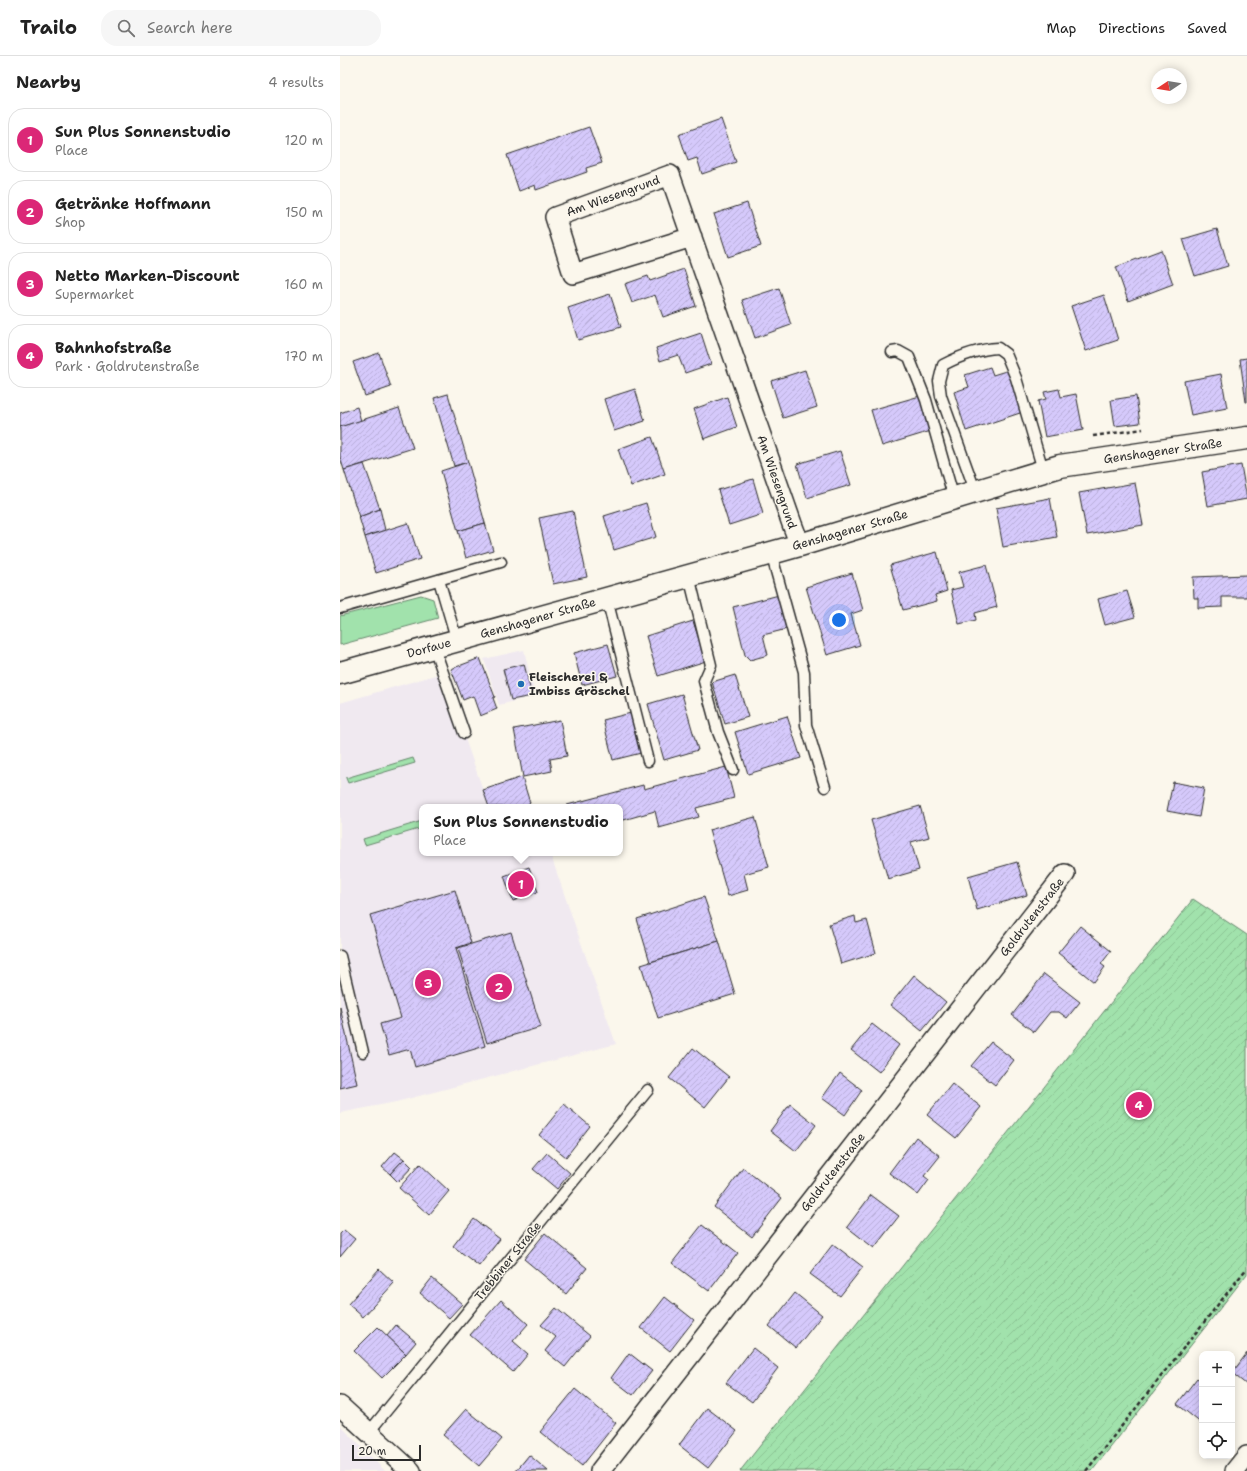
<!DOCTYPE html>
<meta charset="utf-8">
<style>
:root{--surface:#fff;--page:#f6f6f6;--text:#222;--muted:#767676;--line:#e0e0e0;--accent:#db2777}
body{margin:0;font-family:"Shantell Sans",sans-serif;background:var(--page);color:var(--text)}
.controls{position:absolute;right:12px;bottom:12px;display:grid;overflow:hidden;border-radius:8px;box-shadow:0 2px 10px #0003}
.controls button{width:36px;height:36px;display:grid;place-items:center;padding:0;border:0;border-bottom:1px solid var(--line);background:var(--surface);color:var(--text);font:20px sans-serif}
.compass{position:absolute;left:811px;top:12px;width:36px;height:36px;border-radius:50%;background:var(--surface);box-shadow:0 2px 10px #0003;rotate:258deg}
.scale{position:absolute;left:12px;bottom:10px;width:69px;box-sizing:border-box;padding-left:4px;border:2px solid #2b2b2b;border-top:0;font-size:11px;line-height:14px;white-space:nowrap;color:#2b2b2b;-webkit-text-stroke:3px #fbf7ec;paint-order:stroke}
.you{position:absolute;left:499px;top:564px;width:14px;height:14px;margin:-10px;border:3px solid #fff;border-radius:50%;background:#1a73e8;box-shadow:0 0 0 6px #1a73e833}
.badge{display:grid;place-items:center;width:26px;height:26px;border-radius:50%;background:var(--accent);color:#fff;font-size:13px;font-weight:700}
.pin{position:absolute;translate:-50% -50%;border:2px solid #fff;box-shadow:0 1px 4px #0006}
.popup{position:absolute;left:79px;top:748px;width:204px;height:52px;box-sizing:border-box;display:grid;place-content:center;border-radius:8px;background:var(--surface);filter:drop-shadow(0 1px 3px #0005);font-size:13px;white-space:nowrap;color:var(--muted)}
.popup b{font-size:15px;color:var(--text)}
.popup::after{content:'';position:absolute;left:50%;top:100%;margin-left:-8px;border:8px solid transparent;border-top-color:var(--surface)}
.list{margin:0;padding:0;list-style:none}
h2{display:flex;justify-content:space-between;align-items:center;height:52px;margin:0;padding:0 16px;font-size:17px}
h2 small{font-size:13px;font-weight:400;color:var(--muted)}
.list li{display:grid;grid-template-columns:26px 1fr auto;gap:12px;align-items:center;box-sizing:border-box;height:64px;margin:0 8px 8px;padding:0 8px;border:1px solid var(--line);border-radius:16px}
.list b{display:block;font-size:15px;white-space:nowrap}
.list p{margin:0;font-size:13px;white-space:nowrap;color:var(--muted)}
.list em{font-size:13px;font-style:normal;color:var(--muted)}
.icon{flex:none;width:22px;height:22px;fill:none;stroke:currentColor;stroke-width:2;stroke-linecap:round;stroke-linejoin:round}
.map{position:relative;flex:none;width:907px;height:1415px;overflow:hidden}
header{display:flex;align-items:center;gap:24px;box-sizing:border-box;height:56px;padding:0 20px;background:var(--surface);border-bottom:1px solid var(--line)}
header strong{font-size:19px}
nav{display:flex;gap:22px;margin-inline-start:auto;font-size:14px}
.search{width:280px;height:36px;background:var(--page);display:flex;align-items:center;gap:10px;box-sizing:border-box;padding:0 14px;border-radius:16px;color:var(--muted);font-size:15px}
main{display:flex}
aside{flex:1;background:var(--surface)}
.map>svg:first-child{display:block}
.built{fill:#f0e9f0}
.grass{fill:#a1e2ac;stroke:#66866c}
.garden{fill:url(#garden-furrows);stroke:#66866c}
.building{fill:url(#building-hatch);stroke:#2b2b2b}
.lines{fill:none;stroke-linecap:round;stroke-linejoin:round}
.lane-casing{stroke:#2b2b2b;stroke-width:13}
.street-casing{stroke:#2b2b2b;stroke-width:22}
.secondary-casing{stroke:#2b2b2b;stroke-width:25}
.path{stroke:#2b2b2b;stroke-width:2.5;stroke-dasharray:4 3;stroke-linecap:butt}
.lane{stroke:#fbf7ec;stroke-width:10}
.street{stroke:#fbf7ec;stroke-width:19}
.secondary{stroke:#fbf7ec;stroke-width:22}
.poi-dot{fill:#1f6fb2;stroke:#fbf7ec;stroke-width:1.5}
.labels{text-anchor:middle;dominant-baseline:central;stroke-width:3;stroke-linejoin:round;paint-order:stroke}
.street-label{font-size:12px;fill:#2b2b2b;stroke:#fbf7ec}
.poi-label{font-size:12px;font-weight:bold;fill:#2b2b2b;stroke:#fbf7ec;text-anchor:start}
</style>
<header>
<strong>Trailo</strong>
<div class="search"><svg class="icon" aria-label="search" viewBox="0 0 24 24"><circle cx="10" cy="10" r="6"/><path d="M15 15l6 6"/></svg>Search here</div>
<nav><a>Map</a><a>Directions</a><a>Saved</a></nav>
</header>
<main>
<aside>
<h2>Nearby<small>4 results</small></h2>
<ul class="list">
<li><span class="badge">1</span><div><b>Sun Plus Sonnenstudio</b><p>Place</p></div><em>120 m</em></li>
<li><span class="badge">2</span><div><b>Getränke Hoffmann</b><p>Shop</p></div><em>150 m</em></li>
<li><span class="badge">3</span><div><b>Netto Marken-Discount</b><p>Supermarket</p></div><em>160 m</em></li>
<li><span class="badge">4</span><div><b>Bahnhofstraße</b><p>Park · Goldrutenstraße</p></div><em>170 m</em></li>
</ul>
</aside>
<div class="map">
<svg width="907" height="1415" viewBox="0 0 907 1415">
<defs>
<pattern id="garden-furrows" width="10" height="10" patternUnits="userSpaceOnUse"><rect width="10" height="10" fill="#a1e2ac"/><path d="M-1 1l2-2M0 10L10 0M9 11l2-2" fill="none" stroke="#8bc294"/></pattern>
<pattern id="building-hatch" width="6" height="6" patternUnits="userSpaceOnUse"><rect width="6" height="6" fill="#d5c9fb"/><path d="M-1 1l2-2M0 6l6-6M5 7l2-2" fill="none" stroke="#b7add7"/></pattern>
</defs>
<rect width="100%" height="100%" fill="#fbf7ec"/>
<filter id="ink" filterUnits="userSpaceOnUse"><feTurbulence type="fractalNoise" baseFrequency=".025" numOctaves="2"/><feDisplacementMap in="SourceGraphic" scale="8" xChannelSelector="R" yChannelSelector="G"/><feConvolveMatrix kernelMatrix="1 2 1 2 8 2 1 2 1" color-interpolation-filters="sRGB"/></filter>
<g filter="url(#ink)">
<g class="built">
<polygon points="184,594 195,640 159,649 144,603"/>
<polygon points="102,617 149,751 82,751 82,797 210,797 276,988 56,1046 0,1057 0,647"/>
<polygon points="0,1369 45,1415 0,1415"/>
</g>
<g class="grass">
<polygon points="81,539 93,543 98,562 0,589 0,560"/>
<polygon points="73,702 75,707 8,727 6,722"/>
<polygon points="82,765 82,772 25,789 23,783"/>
</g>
<polygon class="garden" points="853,843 907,879 907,1218 752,1415 400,1415"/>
<g class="building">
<polygon points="381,63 396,106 362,118 357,102 348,105 339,78"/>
<polygon points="249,71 262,107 246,112 247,116 196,134 195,129 179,135 167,99"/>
<polygon points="407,147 421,190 388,201 374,158"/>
<polygon points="877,173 888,210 855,220 843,183"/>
<polygon points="821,194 833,228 788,245 776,211"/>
<polygon points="344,213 356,250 323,261 315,239 292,247 285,228 308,220 310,225"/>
<polygon points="439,232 451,269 415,282 402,244"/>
<polygon points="270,238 281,271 238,284 228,252"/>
<polygon points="764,239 778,284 746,295 731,250"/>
<polygon points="361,277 371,308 345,317 338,299 320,305 316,292"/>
<polygon points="39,297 51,331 25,340 13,306"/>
<polygon points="907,302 907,346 906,346 900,303"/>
<polygon points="650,311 653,319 669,314 683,356 626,375 614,336 629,331 625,319"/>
<polygon points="465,314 477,351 443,362 431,325"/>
<polygon points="881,318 887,352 851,359 844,325"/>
<polygon points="295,333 305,365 274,375 264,343"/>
<polygon points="719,333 721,341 736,338 743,374 705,381 698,345 706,343 704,336"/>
<polygon points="108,338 128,406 114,410 94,342"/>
<polygon points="580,340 591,375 542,390 531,354"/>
<polygon points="796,340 800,367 775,370 771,344"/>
<polygon points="387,341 397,371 364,383 354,353"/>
<polygon points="17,351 21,365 0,371 0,357"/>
<polygon points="59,352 73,392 4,414 0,401 0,371"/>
<polygon points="312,381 325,418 291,430 278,393"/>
<polygon points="500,395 511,429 467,442 457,408"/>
<polygon points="128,406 145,467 118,475 101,415"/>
<polygon points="24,408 40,453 19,461 4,414"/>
<polygon points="901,409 907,443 868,450 862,416"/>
<polygon points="413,423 423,458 389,469 378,434"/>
<polygon points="795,427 803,469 747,479 739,437"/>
<polygon points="710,442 717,481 663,491 656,452"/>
<polygon points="306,447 316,481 274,494 264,460"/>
<polygon points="40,453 45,474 25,481 19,461"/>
<polygon points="233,455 247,521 213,528 199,462"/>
<polygon points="68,467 80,503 36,517 25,481"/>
<polygon points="145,467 153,494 126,502 118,475"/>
<polygon points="597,496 607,535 595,539 597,545 563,554 550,509"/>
<polygon points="646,509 657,551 635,557 636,564 619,568 611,534 623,531 619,516"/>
<polygon points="512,517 523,554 511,558 520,589 487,599 466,531"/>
<polygon points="907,519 907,541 882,541 882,551 858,552 858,542 854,542 853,521"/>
<polygon points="787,535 795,561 765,569 758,543"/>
<polygon points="439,539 447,573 423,579 428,599 410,604 405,599 393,551"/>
<polygon points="353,565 366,605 318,620 306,580"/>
<polygon points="268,588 277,620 242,629 234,597"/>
<polygon points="140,602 155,641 153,642 157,653 140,660 133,640 123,644 111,613"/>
<polygon points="184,608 192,640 171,644 163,613"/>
<polygon points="395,619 408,661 385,668 372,626"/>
<polygon points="342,638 358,694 324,704 308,648"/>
<polygon points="291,657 301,697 273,704 263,664"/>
<polygon points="447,660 461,702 408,718 395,676"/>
<polygon points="220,664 227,700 210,703 212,715 183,721 174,673"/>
<polygon points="386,711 394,742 356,752 359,761 319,772 315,755 280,765 280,751 228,751 227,749 303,729 304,733"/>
<polygon points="182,721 190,747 182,751 149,751 143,734"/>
<polygon points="833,726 864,732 859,761 827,755"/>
<polygon points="580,750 589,781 571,786 579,814 548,823 531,764"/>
<polygon points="415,761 429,811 404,818 408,834 388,840 369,774"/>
<polygon points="677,806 687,839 637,854 628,820"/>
<polygon points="189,811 198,836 173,845 164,820"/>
<polygon points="115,834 131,887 116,892 145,990 75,1011 70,993 49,999 40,968 61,962 30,859"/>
<polygon points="364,841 379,885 310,906 297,863"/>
<polygon points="515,860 516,867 527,864 536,897 501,908 489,868"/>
<polygon points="740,870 771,895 761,908 765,911 754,926 718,897"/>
<polygon points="171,876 201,971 147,987 118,892"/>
<polygon points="379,885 395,938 318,962 301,909"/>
<polygon points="704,918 740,946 727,962 719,956 710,956 694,976 672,959"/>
<polygon points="574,919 606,946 582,975 550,949"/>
<polygon points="0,951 17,1028 0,1032"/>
<polygon points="532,968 559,989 539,1016 511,994"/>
<polygon points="651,986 674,1004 655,1029 631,1010"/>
<polygon points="353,992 389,1021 365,1051 329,1022"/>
<polygon points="500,1017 522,1034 505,1059 482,1042"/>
<polygon points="612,1028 641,1051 616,1082 587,1059"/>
<polygon points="224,1048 250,1070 226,1101 199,1079"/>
<polygon points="450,1048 476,1069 456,1095 430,1075"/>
<polygon points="576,1081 600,1100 584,1120 589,1124 578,1139 549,1117"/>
<polygon points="55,1096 64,1103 50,1118 42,1111"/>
<polygon points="207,1097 230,1117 217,1133 193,1113"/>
<polygon points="64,1103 72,1111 58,1126 50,1118"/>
<polygon points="80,1108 109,1135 89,1159 59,1132"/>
<polygon points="403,1112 442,1142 412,1181 374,1151"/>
<polygon points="531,1139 559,1160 534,1192 507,1171"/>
<polygon points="134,1163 160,1183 139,1210 113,1190"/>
<polygon points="362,1169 398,1197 369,1235 332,1207"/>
<polygon points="4,1174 15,1183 0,1201 0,1178"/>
<polygon points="205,1177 247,1212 226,1238 184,1203"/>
<polygon points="493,1188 523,1211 500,1240 470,1218"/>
<polygon points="39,1213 54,1227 23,1261 8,1248"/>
<polygon points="92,1222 122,1248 109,1262 80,1237"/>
<polygon points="455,1237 482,1259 456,1292 429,1270"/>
<polygon points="325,1241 354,1264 330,1295 301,1272"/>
<polygon points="161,1244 188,1268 173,1285 188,1298 173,1316 130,1279"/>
<polygon points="216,1252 250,1280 225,1311 205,1295 216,1281 201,1269"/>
<polygon points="56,1269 76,1286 66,1298 47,1280"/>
<polygon points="38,1271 66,1298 42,1322 14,1295"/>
<polygon points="413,1292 438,1312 412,1346 386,1327"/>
<polygon points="289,1297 312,1315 293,1339 271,1322"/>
<polygon points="907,1297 907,1329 892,1317"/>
<polygon points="857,1322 862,1326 862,1368 837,1348"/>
<polygon points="235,1333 276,1367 242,1410 200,1376"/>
<polygon points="367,1352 397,1375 368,1412 339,1389"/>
<polygon points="126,1353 162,1383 139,1410 103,1379"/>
<polygon points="189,1399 208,1415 176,1415"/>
</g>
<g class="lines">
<defs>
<g id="lane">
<polyline points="552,296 558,295 569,301 586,344 614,443"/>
<path d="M636,437L601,340L599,325L603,309C620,300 639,293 658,292L666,298L676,322L703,414"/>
<polyline points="431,497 464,616 466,669 485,731"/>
<polyline points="349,520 371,609 364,625 378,676 393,714"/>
<polyline points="99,524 117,585"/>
<polyline points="267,543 308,705"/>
<polyline points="0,552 161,506"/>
<polyline points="94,591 124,677"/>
<polyline points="0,900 23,996"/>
<polyline points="29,1376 308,1034"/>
</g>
<g id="street">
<polyline points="352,181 233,218 215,161 330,119 452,468 460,489"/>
<polyline points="0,1350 71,1415"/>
<polyline points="260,1415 725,818"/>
<polyline points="895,1415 907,1400"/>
</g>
<polyline id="secondary" points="0,617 460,489 720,410 907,382"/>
</defs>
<use href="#lane" class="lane-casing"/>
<use href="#street" class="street-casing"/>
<use href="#secondary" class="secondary-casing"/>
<g class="path">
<polyline points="753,380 803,373"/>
<polyline points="746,1415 907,1212"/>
</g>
<use href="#lane" class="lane"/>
<use href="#street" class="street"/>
<use href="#secondary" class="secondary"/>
</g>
</g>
<circle class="poi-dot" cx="181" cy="628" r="4"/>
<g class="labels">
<g class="street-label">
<text transform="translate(273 140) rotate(-20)">Am Wiesengrund</text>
<text transform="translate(823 395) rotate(-8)">Genshagener Straße</text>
<text transform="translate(437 426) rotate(71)">Am Wiesengrund</text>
<text transform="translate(510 474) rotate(-16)">Genshagener Straße</text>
<text transform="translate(198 562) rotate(-16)">Genshagener Straße</text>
<text transform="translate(89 592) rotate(-15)">Dorfaue</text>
<text transform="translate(692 861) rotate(-52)">Goldrutenstraße</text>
<text transform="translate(493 1116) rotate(-52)">Goldrutenstraße</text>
<text transform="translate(168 1205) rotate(-51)">Trebbiner Straße</text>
</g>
<g class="poi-label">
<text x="189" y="621">Fleischerei &amp;<tspan x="189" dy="14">Imbiss Gröschel</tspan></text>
</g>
</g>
</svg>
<div class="controls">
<button>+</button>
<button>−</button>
<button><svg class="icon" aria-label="locate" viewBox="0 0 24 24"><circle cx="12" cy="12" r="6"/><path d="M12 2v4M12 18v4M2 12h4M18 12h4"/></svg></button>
</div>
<svg class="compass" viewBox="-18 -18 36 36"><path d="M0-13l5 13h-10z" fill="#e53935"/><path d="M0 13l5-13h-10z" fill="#767676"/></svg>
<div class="scale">20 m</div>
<div class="you"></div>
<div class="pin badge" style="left:181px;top:828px">1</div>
<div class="popup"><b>Sun Plus Sonnenstudio</b>Place</div>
<div class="pin badge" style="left:159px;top:931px">2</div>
<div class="pin badge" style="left:88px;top:927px">3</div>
<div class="pin badge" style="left:799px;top:1049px">4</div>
</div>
</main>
